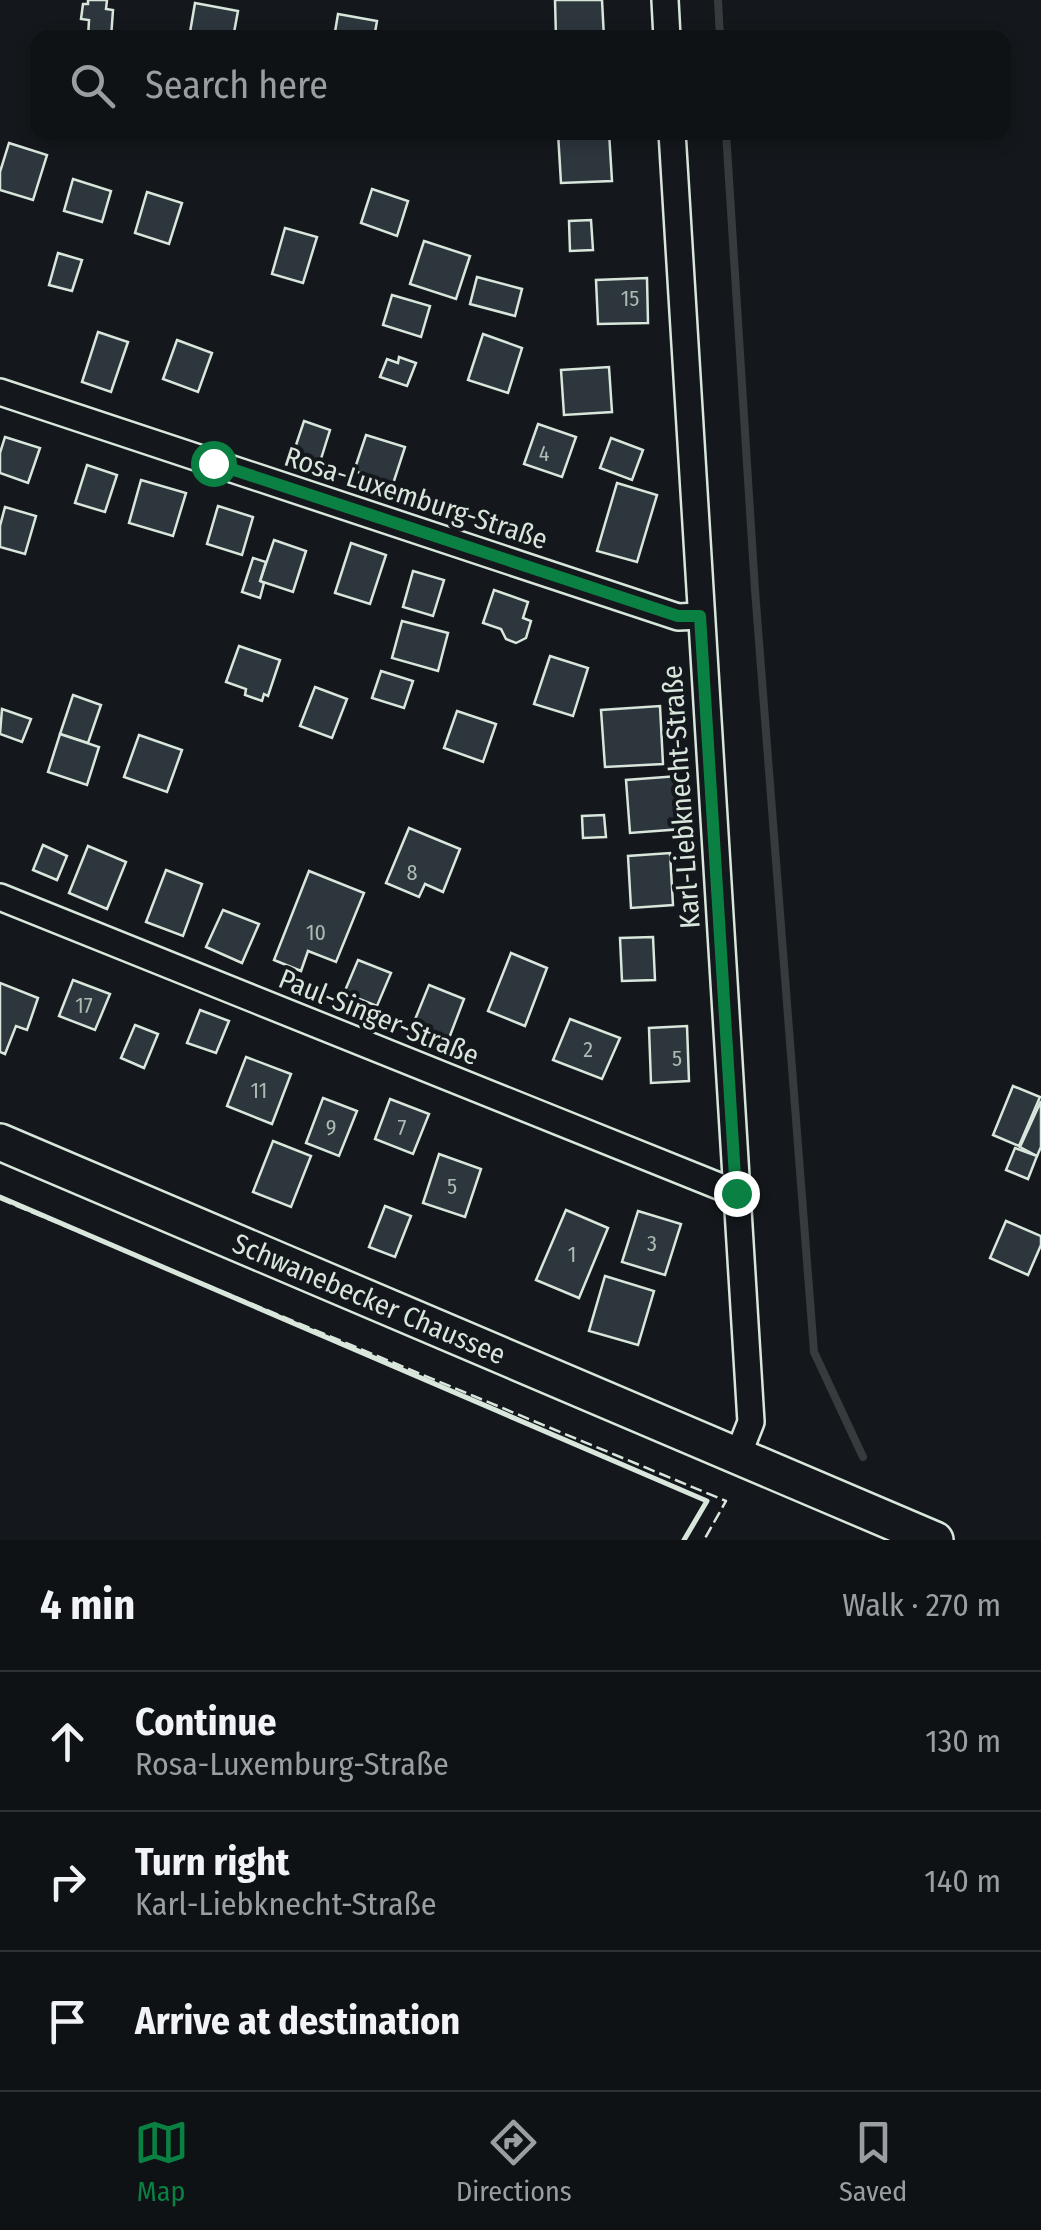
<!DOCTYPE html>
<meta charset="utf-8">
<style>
:root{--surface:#0f1215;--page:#1d2022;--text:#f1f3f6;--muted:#9b9ea0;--line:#2f3234;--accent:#0b8043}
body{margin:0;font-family:"Fira Sans Condensed",sans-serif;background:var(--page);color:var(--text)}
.stop{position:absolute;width:30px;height:30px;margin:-22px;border:8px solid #0b8043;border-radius:50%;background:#fff}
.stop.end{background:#0b8043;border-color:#fff;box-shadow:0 2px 10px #0008}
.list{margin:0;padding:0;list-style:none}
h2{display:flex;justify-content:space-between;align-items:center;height:130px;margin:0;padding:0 40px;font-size:42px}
h2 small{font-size:32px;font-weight:400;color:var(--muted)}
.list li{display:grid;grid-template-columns:65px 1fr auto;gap:30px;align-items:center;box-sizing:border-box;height:140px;padding:0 40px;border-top:2px solid var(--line)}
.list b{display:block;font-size:38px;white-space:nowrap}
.list p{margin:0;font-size:32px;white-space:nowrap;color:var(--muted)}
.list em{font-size:32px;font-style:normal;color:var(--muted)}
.icon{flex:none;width:55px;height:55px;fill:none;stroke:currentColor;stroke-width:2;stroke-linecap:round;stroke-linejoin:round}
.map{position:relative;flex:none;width:1041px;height:1540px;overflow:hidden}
.search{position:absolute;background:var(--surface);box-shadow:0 5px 15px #0003;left:30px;right:30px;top:30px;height:110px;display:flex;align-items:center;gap:25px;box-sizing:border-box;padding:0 35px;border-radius:20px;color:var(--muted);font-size:38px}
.sheet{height:550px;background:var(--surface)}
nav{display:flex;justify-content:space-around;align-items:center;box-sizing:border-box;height:140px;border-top:2px solid var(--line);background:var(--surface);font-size:28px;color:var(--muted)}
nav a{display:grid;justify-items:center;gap:5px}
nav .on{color:var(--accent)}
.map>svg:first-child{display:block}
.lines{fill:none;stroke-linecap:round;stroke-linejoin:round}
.stream{stroke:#363b3e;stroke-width:8}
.building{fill:#2c363c;stroke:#d8e6dc;stroke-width:2.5}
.street-casing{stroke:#d8e6dc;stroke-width:30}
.secondary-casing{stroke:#d8e6dc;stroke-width:40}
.street{stroke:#14181c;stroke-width:25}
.secondary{stroke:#14181c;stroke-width:35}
.fence{stroke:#d8e6dc;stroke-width:2.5;stroke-dasharray:12 5;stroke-linecap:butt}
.wall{stroke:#d8e6dc;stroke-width:5}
.route{stroke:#0b8043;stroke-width:12}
.labels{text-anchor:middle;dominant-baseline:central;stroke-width:8;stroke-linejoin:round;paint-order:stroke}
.number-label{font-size:22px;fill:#adbab4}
.street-label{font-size:28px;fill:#d8e6dc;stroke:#14181c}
</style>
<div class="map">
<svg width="1041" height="1540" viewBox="0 0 1041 1540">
<rect width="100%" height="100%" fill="#14181c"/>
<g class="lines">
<g class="stream">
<polyline points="718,0 720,38"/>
<polyline points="726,132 755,590 814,1352 863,1457"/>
</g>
</g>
<g class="building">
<polygon points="88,0 107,0 106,9 113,10 111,38 88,38 89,20 81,19 83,4 88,4"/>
<polygon points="555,0 602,0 604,38 556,38"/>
<polygon points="195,3 238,11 233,38 189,38"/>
<polygon points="338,14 377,21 374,38 334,38"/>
<polygon points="609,132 612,181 561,183 558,133"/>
<polygon points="9,143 47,155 33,200 0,190 0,172"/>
<polygon points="73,179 111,191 102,222 64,211"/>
<polygon points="372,189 408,201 397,236 361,223"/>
<polygon points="147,192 182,203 169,244 135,233"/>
<polygon points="591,220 593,250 570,251 569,221"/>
<polygon points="285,228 317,237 303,283 272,274"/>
<polygon points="424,241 470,256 456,299 410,284"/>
<polygon points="58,253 82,260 72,291 49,285"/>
<polygon points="477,277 522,289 515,316 470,304"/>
<polygon points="647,278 648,323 598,324 596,280"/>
<polygon points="392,295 430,306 421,337 383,325"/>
<polygon points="98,332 128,342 111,392 82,382"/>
<polygon points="483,334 522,348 508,393 468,380"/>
<polygon points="177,340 212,353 198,392 163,379"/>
<polygon points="399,357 416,363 407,386 380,377 387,359 398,363"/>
<polygon points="609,367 612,412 564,415 561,370"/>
<polygon points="304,421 330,430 320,462 293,454"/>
<polygon points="538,424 576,437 562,477 524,464"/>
<polygon points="366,435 405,447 393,484 354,471"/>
<polygon points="5,437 40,448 28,483 0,473 0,453"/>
<polygon points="611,438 643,450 632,480 600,468"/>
<polygon points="87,465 117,475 105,512 75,503"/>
<polygon points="141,480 186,493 173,536 129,523"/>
<polygon points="617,483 657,495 637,562 597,551"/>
<polygon points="218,506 253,517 242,555 207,544"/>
<polygon points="5,507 36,516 25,554 0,547 0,526"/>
<polygon points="274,540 306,551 293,592 260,581"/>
<polygon points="351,543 386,555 370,604 335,593"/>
<polygon points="253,558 266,562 260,581 264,583 260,598 242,592"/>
<polygon points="413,571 444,580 433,616 403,607"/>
<polygon points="494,590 528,602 523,618 531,621 526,638 516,643 506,639 501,629 483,623"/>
<polygon points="402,621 448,633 438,671 392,658"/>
<polygon points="239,646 280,660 268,696 264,694 262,701 245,695 246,689 226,682"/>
<polygon points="550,656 588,668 573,716 534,704"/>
<polygon points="381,671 413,681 404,708 372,698"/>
<polygon points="315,687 347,699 332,738 300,726"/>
<polygon points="73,695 101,705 88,743 60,734"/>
<polygon points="660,706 663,764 605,767 601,710"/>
<polygon points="2,709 31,719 22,742 0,734"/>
<polygon points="457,711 496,724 483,762 444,748"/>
<polygon points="60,734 99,747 87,785 48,772"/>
<polygon points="139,735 182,750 167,792 124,777"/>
<polygon points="678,776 682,829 630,833 626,780"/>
<polygon points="604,815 606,837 583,838 582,816"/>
<polygon points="409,828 460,849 443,892 425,884 419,897 386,883"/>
<polygon points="43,845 67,856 57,880 33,870"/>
<polygon points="88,846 126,862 107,909 69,893"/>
<polygon points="670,853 673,905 631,908 628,856"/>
<polygon points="166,870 202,884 183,936 146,922"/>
<polygon points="309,871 364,893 336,962 308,951 301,971 274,960"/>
<polygon points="223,910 259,924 242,963 206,947"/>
<polygon points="653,937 655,980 622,981 620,938"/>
<polygon points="511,953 547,968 525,1026 488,1011"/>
<polygon points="358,960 391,973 377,1006 344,993"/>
<polygon points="73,980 110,994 95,1030 59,1016"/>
<polygon points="0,983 38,998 27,1030 16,1026 5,1054 0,1052"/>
<polygon points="429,985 464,999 448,1041 412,1027"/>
<polygon points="200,1010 229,1021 216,1053 187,1043"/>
<polygon points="570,1019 620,1038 602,1079 553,1060"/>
<polygon points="135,1025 158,1034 144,1068 121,1058"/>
<polygon points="687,1026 689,1081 651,1083 649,1028"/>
<polygon points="246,1057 291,1074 272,1124 227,1106"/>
<polygon points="1013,1086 1040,1097 1019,1146 993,1135"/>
<polygon points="323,1098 357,1111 339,1156 306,1143"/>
<polygon points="390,1099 429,1114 413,1154 375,1139"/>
<polygon points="1041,1101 1041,1147 1037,1156 1020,1147"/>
<polygon points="273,1141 311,1156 291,1207 253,1192"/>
<polygon points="1015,1148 1037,1156 1028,1179 1006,1170"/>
<polygon points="439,1154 481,1169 465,1217 423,1203"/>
<polygon points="385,1206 411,1216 395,1257 369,1247"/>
<polygon points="566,1210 608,1228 579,1298 536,1280"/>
<polygon points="638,1211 681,1224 665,1275 622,1262"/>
<polygon points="1006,1221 1041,1236 1041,1245 1028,1275 990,1258"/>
<polygon points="605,1276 654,1291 638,1345 589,1331"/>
</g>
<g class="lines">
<defs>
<g id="street">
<polyline points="665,0 667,38"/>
<polyline points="672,132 751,1422 738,1455"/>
<polyline points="0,392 678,617 700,616"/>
<polyline points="0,897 736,1193"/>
</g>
<polyline id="secondary" points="0,1142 935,1540"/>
</defs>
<use href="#street" class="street-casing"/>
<use href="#secondary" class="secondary-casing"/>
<use href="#street" class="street"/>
<use href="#secondary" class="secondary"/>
<polyline class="fence" points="0,1199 726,1501 704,1540"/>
<polyline class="wall" points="0,1197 707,1501 684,1540"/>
</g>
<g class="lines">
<polyline class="route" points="213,463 678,616 700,616 736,1193"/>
</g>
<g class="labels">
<g class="number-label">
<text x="630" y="298">15</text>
<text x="544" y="453">4</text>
<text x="412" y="872">8</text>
<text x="316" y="932">10</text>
<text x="84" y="1005">17</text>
<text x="588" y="1049">2</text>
<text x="677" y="1058">5</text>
<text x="259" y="1090">11</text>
<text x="331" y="1127">9</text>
<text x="402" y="1127">7</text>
<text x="452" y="1186">5</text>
<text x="652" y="1243">3</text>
<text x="572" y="1254">1</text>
</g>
<g class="street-label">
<text transform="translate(416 498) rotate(18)">Rosa-Luxemburg-Straße</text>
<text transform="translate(681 797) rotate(-94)">Karl-Liebknecht-Straße</text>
<text transform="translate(379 1017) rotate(22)">Paul-Singer-Straße</text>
<text transform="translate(369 1299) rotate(23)">Schwanebecker Chaussee</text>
</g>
</g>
</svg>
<div class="stop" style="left:213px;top:463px"></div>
<div class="stop end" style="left:736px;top:1193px"></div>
<div class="search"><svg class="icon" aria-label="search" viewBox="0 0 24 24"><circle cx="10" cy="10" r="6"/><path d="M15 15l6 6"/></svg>Search here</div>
</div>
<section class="sheet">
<h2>4 min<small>Walk · 270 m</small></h2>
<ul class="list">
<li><svg class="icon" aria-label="ahead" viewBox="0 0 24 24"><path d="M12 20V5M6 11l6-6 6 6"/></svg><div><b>Continue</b><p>Rosa-Luxemburg-Straße</p></div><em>130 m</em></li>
<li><svg class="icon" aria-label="right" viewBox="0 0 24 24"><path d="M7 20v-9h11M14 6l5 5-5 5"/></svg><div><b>Turn right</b><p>Karl-Liebknecht-Straße</p></div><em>140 m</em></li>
<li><svg class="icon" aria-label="arrive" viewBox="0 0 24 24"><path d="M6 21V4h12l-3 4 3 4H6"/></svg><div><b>Arrive at destination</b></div></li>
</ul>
</section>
<nav>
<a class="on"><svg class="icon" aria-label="map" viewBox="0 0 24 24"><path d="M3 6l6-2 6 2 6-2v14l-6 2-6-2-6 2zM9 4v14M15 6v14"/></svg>Map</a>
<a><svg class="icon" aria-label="directions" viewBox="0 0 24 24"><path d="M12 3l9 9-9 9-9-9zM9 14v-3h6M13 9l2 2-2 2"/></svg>Directions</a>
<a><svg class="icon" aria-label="saved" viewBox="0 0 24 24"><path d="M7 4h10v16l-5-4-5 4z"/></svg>Saved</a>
</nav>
